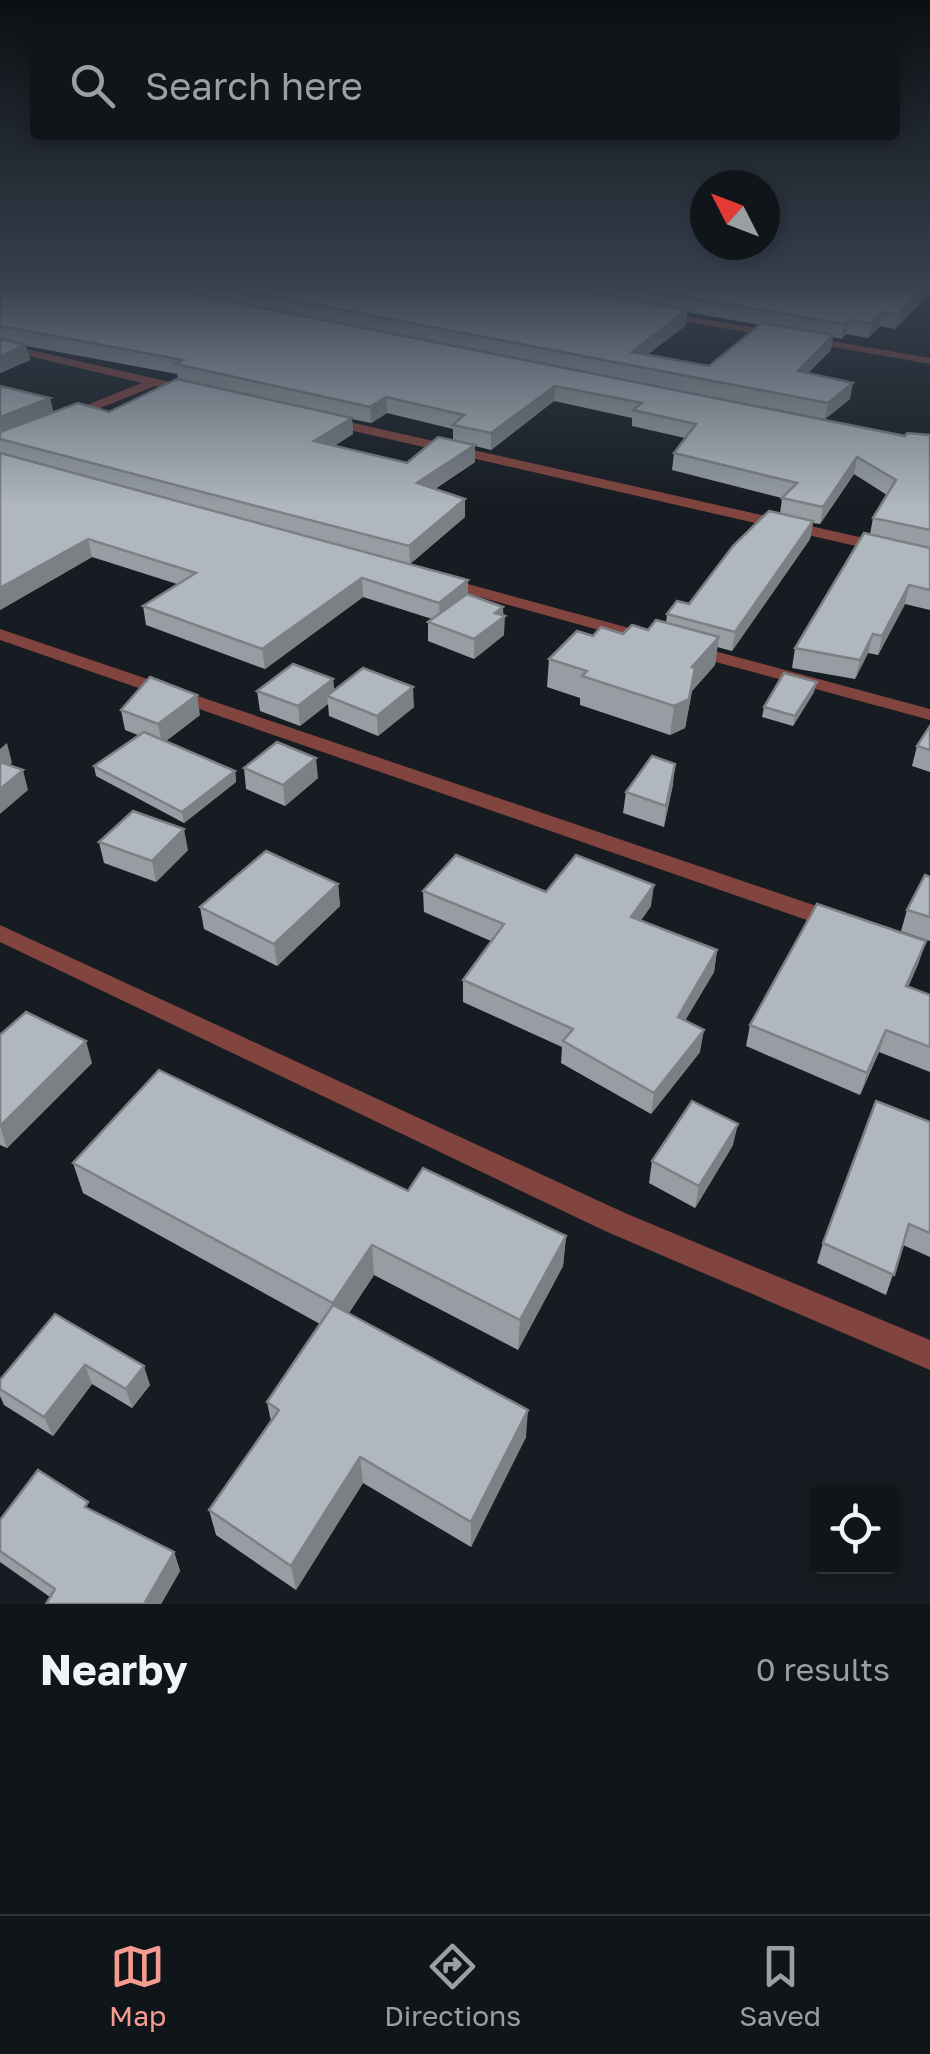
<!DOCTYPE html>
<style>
:root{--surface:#101519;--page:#1e2226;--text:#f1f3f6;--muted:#9c9fa2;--line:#303438;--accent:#f59c92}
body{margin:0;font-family:"Golos Text",sans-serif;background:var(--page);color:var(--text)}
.controls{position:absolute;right:30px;bottom:30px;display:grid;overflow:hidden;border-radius:10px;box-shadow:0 5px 15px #0003}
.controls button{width:90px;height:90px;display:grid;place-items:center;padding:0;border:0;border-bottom:2px solid var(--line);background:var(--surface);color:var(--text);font:50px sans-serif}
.compass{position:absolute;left:690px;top:170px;width:90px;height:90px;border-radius:50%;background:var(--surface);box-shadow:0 5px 15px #0003;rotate:312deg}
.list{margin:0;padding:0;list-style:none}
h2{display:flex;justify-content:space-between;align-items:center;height:130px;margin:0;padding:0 40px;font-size:42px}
h2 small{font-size:32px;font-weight:400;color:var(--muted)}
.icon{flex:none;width:55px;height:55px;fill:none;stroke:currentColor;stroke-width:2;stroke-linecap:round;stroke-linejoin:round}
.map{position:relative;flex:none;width:930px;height:1604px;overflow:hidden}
.search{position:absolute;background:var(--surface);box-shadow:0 5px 15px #0003;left:30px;right:30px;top:30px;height:110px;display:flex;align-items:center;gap:25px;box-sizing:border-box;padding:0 35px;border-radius:10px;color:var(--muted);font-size:38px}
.sheet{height:310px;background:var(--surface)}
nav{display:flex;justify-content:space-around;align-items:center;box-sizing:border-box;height:140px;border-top:2px solid var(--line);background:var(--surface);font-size:28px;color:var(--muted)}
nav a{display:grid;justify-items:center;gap:5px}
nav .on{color:var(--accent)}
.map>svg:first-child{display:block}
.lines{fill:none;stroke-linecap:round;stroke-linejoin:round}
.lane{fill:#81443e;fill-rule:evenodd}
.wall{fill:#979da3;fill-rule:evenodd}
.shaded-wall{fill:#7b8085}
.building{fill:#b0b7be;stroke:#7b8085;stroke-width:2.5}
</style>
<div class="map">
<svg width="930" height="1604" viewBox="0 0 930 1604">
<rect width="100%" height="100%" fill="#161c21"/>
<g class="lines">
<g class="lane">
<polygon points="869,282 930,288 930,294 874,285"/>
<polygon points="661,312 780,332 785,335 780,338 657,317 657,313"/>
<polygon points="809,337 930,358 930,364 805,342 803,340"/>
<polygon points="0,343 192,387 198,391 192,395 155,386 68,421 62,417 64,414 142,383 0,349"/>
<polygon points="327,417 930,553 930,563 323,424 323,418"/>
<polygon points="446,578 655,635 657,639 649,644 440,586 440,580"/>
<polygon points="0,629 843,915 846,921 843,927 827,927 0,640"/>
<polygon points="692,645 930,709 930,720 686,654 683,650"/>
<polygon points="0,925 625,1213 930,1340 930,1370 605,1231 0,942"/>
</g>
</g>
<g class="wall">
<path d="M0,282H924L926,297L895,329L880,326L868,338L846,334L842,339L833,337L831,350L808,373L850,399L825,419L434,342L905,436L930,435V610L905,604L878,655L868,653L855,679L792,668L795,648L870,534L873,518L887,495L854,474L820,524L813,523L810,539L732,651L717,647L715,665L692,691L685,728L670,735L580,705V698L547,687L549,659L593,636L623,634L648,630L666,623L667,614L689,604L780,514L782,498L672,470L674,453L685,438L632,426V418L554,401L491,450L475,446V462L435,489L465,517L410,564L468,594L503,607L504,635L474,659L428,641V622L432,619L363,597L265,669L146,625L143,606L177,584L92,557L0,610V386L50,398L53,412H109L178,379L177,374L26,346L30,360L0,373ZM687,312L760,325L709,366L647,355L686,325ZM387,413L453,429V440L407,463L334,446L353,434L352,419L371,423Z"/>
<polygon points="333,679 334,690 414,707 378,736 329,716 328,704 300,726 260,711 257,691"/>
<polygon points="814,692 793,726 762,717 764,707"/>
<polygon points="121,710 200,715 166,741 235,771 236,782 184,823 96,776 94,766 138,735 125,730"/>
<polygon points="930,726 930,772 912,766 917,746"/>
<polygon points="244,768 318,778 285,806 246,789"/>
<polygon points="673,784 664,827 623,813 626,792"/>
<polygon points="99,842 188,850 156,882 104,863"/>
<polygon points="930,877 930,941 901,931 907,910"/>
<polygon points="338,884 340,906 277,966 204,929 200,907"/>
<polygon points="423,891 546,892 651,906 641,920 717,950 714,972 685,1020 700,1052 651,1114 561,1063 562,1047 463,1002 463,980 491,941 424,912"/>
<polygon points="919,962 908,987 930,995 930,1072 879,1052 860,1095 746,1046 750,1025"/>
<polygon points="0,1035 92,1063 7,1148 0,1145"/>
<polygon points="930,1122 930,1257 903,1245 886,1295 817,1263 823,1243"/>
<polygon points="733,1145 695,1208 649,1183 652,1161"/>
<polygon points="73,1163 408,1191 566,1236 563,1266 518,1350 374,1275 349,1313 526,1437 471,1547 363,1483 296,1590 216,1535 209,1510 271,1421 267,1402 320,1324 83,1193"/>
<polygon points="55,1314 150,1385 132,1408 92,1384 53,1436 4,1405 0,1396 0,1380"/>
<polygon points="91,1510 174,1552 180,1571 161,1604 46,1604 50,1597 0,1562 0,1520"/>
</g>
<g class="shaded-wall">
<polygon points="929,283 926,297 895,329 898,315"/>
<polygon points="687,310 686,325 633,365 632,352"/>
<polygon points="882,312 880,326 868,338 871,323"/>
<polygon points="849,320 846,334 842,339 844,324"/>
<polygon points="833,335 831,350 796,386 798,371"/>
<polygon points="26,345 30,360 0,373 0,356"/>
<polygon points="853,383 850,399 825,419 828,403"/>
<polygon points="555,386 554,401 491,450 491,433"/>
<polygon points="386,397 387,413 371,423 370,407"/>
<polygon points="50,398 54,414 0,435 0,417"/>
<polygon points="352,418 353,434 315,458 314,441"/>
<polygon points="475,445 475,462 417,501 417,483"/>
<polygon points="857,457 854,474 820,524 823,507"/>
<polygon points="465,499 465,517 410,564 409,546"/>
<polygon points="813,521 810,539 732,651 735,632"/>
<polygon points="88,539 92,557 0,610 0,588"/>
<polygon points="362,578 363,597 265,669 262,649"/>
<polygon points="468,580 468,598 440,621 439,603"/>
<polygon points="909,585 905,604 878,655 882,636"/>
<polygon points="503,607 503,618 505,616 504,635 474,659 474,639 495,613"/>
<polygon points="873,634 868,653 855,679 860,660"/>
<polygon points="719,637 715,665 692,691 685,728 670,735 674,706 692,667"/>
<polygon points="333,679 335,699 327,696 328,704 300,726 298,706"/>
<polygon points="817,682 814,692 793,726 795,716"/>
<polygon points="413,687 414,707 378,736 377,716"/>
<polygon points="197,695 200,715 162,744 158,724"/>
<polygon points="7,743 12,763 0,773 0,749"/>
<polygon points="316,758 318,778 285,806 283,785"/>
<polygon points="675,764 673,784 664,827 666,806"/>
<polygon points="23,770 28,790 0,814 0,789"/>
<polygon points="235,771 236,782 184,823 182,812"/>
<polygon points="184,829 188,850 156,882 152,861"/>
<polygon points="338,884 340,906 277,966 274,944"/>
<polygon points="654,885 651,906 629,938 631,917"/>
<polygon points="926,941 919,962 899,1008 906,986"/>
<polygon points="717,950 714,972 675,1038 678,1017"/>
<polygon points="704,1030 700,1052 651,1114 654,1093"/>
<polygon points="886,1030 879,1052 860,1095 867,1073"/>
<polygon points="86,1041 92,1063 7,1148 0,1126"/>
<polygon points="738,1124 733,1145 695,1208 699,1186"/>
<polygon points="566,1236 563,1266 518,1350 520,1320"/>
<polygon points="372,1245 374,1275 336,1332 333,1303"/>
<polygon points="85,1365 92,1384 53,1436 44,1417"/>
<polygon points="144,1366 150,1385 132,1408 126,1389"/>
<polygon points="528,1410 526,1437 471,1547 471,1522"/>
<polygon points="360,1457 363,1483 296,1590 291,1566"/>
<polygon points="174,1552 180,1571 161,1604 144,1604"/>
</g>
<g class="building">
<polygon points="0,282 133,282 905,436 907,433 930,435 930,530 873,518 896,480 857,457 823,507 782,498 797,483 674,453 696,424 633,410 642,403 555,386 491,433 453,425 464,415 386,397 370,407 176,364 183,360 0,326"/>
<polygon points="197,282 526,282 687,310 632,352 709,366 762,323 833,335 798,371 853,383 828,403"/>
<polygon points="596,282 923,282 929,283 898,315 882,312 871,323 849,320 844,324"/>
<polygon points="0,339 26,345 0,356"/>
<polygon points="177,379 352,418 314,441 407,463 438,437 475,445 417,483 465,499 409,546 0,439 0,432 78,403 109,412"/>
<polygon points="0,386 50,398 0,417"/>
<polygon points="0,453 468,580 439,603 362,578 262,649 143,606 196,573 88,539 0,588"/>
<polygon points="769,511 813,521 735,632 667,614 677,601 689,604 733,546"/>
<polygon points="864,533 930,548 930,590 909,585 882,636 873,634 860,660 795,648"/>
<polygon points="467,594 503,607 495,613 505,616 474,639 428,622"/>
<polygon points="656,620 719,637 692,667 695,668 689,699 674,706 582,676 587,671 549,659 577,631 593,636 601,627 623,634 632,625 648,630"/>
<polygon points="293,664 333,679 298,706 257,691"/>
<polygon points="363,668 413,687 377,716 327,696"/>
<polygon points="784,673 817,682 795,716 764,707"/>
<polygon points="150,677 197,695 158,724 121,710"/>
<polygon points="930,726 930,750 917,746"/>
<polygon points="144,732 235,771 182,812 94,766"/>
<polygon points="277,742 316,758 283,785 244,768"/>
<polygon points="652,756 675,764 666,806 626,792"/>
<polygon points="0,762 23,770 0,789"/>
<polygon points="133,811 184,829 152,861 99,842"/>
<polygon points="266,851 338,884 274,944 200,907"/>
<polygon points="456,855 546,892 576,855 654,885 631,917 717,950 678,1017 704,1030 654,1093 563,1041 573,1029 463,980 504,924 423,891"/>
<polygon points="925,875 930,877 930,917 907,910"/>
<polygon points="817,904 926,941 906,986 930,995 930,1047 886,1030 867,1073 750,1025"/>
<polygon points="26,1012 86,1041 0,1126 0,1035"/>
<polygon points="159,1070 408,1191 423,1168 566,1236 520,1320 372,1245 333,1303 73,1163"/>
<polygon points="692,1101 738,1124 699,1186 652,1161"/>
<polygon points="876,1101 930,1122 930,1233 909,1224 894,1275 823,1243"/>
<polygon points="333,1305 528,1410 471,1522 360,1457 291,1566 209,1510 279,1410 267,1402"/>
<polygon points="55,1314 144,1366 126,1389 85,1365 44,1417 0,1389 0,1380"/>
<polygon points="38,1470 88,1502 85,1507 174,1552 144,1604 46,1604 55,1589 0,1551 0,1520"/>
</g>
<linearGradient id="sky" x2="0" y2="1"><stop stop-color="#0c0f12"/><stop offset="0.56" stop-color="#36404e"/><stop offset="1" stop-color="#36404e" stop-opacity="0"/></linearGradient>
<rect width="930" height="507" fill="url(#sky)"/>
</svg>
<div class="controls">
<button><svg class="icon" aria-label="locate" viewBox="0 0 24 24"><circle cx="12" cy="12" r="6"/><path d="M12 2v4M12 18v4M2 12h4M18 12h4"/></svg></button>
</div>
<svg class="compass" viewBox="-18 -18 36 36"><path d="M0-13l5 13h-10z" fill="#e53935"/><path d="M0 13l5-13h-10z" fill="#9c9fa2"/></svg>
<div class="search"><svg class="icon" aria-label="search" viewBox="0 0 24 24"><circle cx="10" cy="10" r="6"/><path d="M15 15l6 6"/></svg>Search here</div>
</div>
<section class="sheet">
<h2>Nearby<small>0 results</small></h2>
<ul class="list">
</ul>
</section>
<nav>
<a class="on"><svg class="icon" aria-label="map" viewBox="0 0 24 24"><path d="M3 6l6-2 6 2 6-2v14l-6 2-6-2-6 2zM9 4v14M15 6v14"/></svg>Map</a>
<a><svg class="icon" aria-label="directions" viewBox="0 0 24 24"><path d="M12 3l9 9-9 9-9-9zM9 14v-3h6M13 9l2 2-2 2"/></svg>Directions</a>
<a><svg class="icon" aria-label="saved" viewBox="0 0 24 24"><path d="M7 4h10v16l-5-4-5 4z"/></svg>Saved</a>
</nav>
